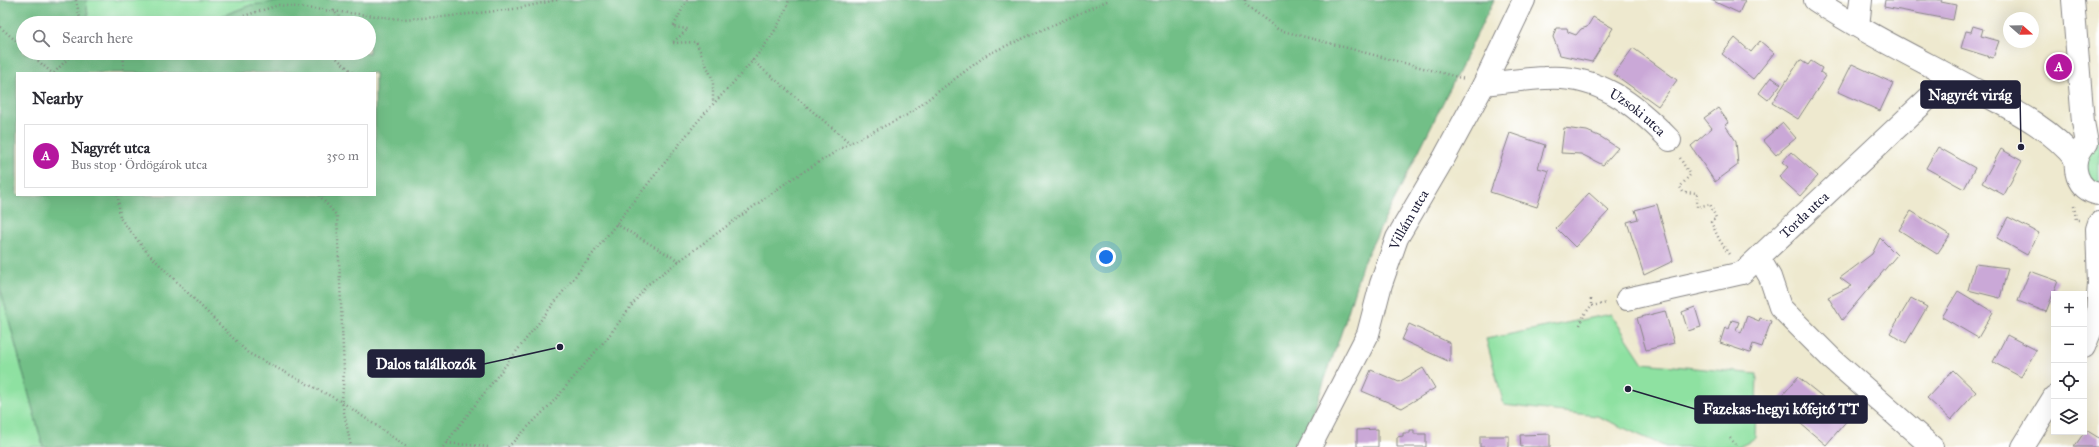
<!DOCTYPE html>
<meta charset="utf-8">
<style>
:root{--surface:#fff;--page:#f7f7f7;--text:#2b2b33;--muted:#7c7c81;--line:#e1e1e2;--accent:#b5179e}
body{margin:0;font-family:"IM FELL Great Primer",serif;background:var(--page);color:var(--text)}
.controls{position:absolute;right:12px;bottom:12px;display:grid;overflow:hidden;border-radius:0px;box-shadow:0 4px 16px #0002}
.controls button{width:36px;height:36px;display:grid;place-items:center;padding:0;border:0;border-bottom:1px solid var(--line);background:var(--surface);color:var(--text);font:20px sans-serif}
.compass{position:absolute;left:2003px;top:12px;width:36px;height:36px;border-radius:50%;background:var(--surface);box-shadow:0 4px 16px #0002;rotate:110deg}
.you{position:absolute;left:1106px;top:257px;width:14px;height:14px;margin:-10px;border:3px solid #fff;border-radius:50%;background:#1a73e8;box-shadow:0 0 0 6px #1a73e833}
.badge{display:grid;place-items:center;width:26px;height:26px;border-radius:50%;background:var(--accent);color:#fff;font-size:13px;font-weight:700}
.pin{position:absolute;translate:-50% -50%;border:2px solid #fff;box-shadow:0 1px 4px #0006}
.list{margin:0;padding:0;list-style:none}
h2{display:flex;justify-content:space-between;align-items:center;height:52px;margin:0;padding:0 16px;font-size:17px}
h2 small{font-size:13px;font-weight:400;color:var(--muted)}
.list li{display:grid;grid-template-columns:26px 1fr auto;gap:12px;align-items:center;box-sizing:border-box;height:64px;margin:0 8px 8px;padding:0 8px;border:1px solid var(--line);border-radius:0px}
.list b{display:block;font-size:15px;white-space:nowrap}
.list p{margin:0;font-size:13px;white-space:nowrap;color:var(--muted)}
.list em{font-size:13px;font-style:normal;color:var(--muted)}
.icon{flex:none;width:22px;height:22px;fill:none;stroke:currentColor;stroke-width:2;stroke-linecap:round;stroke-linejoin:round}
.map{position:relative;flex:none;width:2099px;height:447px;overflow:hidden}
.search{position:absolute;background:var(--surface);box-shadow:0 4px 16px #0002;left:16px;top:16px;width:360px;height:44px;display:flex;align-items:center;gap:10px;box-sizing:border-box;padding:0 14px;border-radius:22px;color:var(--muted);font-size:15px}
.panel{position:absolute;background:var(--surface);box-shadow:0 4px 16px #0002;left:16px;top:72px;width:360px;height:124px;border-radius:0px}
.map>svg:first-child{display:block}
.green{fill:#8ee1a1;stroke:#58826e}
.forest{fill:#72bf87;stroke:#4a7061;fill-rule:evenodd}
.building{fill:#caa8d7}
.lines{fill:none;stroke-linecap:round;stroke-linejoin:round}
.minor-casing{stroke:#888685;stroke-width:24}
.path{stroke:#888685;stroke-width:2.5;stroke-dasharray:1 3;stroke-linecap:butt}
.minor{stroke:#fff;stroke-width:22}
.labels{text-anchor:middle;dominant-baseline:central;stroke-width:3;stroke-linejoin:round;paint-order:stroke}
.street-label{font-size:14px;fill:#22223b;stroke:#fff}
.leader{fill:none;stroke:#22223b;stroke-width:1.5}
.callout-dot{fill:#22223b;stroke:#fff;stroke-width:1.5}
.callout{fill:#22223b;stroke:#22223b;stroke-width:1.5}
.callout-label{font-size:15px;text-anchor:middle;font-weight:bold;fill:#fff}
</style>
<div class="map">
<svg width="2099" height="447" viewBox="0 0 2099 447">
<rect width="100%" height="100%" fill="#fff"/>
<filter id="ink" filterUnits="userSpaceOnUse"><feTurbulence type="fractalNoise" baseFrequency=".025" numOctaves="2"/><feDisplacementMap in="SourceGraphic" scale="8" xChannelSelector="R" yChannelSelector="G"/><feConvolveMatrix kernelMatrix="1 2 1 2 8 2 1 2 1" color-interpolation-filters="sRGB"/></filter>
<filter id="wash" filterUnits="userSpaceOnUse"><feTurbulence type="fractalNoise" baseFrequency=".012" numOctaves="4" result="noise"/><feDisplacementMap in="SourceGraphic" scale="16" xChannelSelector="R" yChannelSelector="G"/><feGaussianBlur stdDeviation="0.9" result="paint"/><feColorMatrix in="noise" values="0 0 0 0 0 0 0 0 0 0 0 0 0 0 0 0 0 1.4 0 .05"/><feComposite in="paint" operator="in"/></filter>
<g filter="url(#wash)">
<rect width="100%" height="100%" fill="#eee9cf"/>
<g class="green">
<polygon points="86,0 289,0 251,5 203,23 89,23"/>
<polygon points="2099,139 2099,194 2088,190 2079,152 2095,140"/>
<polygon points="0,287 43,447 0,447"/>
<polygon points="1611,314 1643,363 1757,374 1755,438 1737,447 1666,447 1597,416 1504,405 1486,339"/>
</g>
<path class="forest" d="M0,0H86L89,23H23V53H369V23H203L251,5L289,0H1494L1362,265L1345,322L1301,447H43L0,287ZM17,73H375V195H17Z"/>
<g id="blocks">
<g class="building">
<polygon points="1711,0 1745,0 1739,13"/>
<polygon points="1885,0 1942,0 1941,2 1956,5 1953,20 1884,7"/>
<polygon points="1593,17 1613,28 1592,62 1560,55 1553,37 1556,28 1567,28 1568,32 1576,35 1581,29 1587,27"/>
<polygon points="1973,26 1983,29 1981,36 1999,41 1993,58 1961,48 1966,31 1971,32"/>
<polygon points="1735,38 1751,52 1760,41 1774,53 1753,79 1722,54"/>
<polygon points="1633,48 1677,80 1658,106 1614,74"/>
<polygon points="1800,60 1808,65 1811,61 1822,68 1820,72 1826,76 1798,119 1772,103"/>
<polygon points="1852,64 1893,83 1880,111 1838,92"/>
<polygon points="1771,77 1781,84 1768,100 1759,93"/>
<polygon points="1718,108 1729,123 1725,125 1736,141 1738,165 1715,182 1691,146 1712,128 1704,118"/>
<polygon points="1783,123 1796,138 1776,155 1763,140"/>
<polygon points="1564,128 1587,131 1601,137 1618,148 1603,165 1581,154 1561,153"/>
<polygon points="1510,133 1545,145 1538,168 1549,171 1537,207 1490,192"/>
<polygon points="1938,147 1975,168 1964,189 1926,168"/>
<polygon points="2001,149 2022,161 2004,195 1982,183"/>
<polygon points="1791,152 1818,176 1800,196 1779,177 1788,167 1782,162"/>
<polygon points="1589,193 1609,211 1575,247 1556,228"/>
<polygon points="1657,204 1673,261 1644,275 1627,222 1638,219 1635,210"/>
<polygon points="1911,211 1950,235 1937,254 1899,230"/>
<polygon points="2008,217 2039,233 2027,255 1997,238"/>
<polygon points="1880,238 1897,255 1842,320 1828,297 1851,286 1840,278 1872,254"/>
<polygon points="1975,264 2008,268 2000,298 1968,290"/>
<polygon points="2030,271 2058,281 2046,312 2018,301"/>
<polygon points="1958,291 1993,312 1978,338 1942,317"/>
<polygon points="1911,298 1927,307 1906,343 1890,333"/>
<polygon points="1695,307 1701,327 1688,331 1682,312"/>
<polygon points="1665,311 1674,343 1646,350 1637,318"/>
<polygon points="1747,316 1759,321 1760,318 1771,321 1762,347 1753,344 1750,353 1720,343 1725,327 1729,329 1732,320 1739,322 1736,330 1741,333"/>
<polygon points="1409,324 1450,343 1450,362 1402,340"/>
<polygon points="2007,335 2036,350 2021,377 1993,362"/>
<polygon points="1423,368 1435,388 1402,408 1362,391 1371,370 1399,382"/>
<polygon points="1953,370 1976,392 1951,420 1927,398"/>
<polygon points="1798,377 1849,418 1826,445 1776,403"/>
<polygon points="1378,429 1378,447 1357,447 1357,430"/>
<polygon points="1410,430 1414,430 1414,434 1426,434 1426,447 1397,447 1397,437 1403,436 1403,433 1410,433"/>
<polygon points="2086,430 2099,438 2099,447 2074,447"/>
<polygon points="1550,434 1550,447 1521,447 1520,435"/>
<rect x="1480" y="436" width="29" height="11"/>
</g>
</g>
</g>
<g filter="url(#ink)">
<use href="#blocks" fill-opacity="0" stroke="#888685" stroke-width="1"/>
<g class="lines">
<defs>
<g id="minor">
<path d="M1815,0C1866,34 1921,60 1974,89C2011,109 2050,127 2076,160"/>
<polyline points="2073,0 2083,122 2087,143"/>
<polyline points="1858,26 1861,0"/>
<path id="s1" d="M1484,84C1504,82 1524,79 1545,78C1598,74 1635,104 1670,140"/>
<path d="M2082,148C2069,165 2077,191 2099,194"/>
<polyline points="1759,258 1770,277 1780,307 1833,360 1932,447"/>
<path id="s2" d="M1627,299L1742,273L1951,77"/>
<polyline points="2084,347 2097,315 2099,283 2097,229 2099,223"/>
<path id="s3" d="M1310,447L1368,334L1381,284L1397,238L1445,156L1484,84L1524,0"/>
<polyline points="2023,447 2054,397"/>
</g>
</defs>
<use href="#minor" class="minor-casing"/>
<g class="path">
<polyline points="76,0 81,23"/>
<polyline points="687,0 673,27 688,29 672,43 696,42 713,80 713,103"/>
<polyline points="1245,0 1245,4 1279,30 1465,79"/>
<polyline points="333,10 344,23"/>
<polyline points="221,23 279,5 401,19 442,17 514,9 557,0"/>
<polyline points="0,27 23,47"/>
<polyline points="29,53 52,73"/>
<polyline points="331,53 353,73"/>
<polyline points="752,60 850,143"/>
<polyline points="54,73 73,53"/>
<polyline points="123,73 124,53"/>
<polyline points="1680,158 1690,175 1680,187 1683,192 1697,193 1697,207 1710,204 1716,218 1711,222 1719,239 1730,256"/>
<polyline points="118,195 120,218 146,251 248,353 342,402 407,447"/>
<polyline points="319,195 337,216 344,371 342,402 351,447"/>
<polyline points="2074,206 2076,220 2079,220"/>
<polyline points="616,224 679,261"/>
<polyline points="1591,299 1591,306 1607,303"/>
<polyline points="1580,325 1584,315 1591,306"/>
<polyline points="1730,438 1738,447"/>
<polyline points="447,443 488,447"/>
<path d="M443,447C525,339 609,233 693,127C725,88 774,48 789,0"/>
<polyline points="508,447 552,403 608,337 647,285 679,261 790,180 850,143 907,115 988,54 1109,0"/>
</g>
<use href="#minor" class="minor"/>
</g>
</g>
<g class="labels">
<g class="street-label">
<text stroke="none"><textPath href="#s1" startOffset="163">Uzsoki utca</textPath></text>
<text stroke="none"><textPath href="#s2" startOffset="203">Torda utca</textPath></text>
<text stroke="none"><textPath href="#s3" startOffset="249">Villám utca</textPath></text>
</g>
</g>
<path class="leader" d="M2021 147L2020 95M560 347L484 364M1628 389L1695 409"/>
<g class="callout-dot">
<circle cx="2021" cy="147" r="4"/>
<circle cx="560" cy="347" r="4"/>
<circle cx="1628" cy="389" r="4"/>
</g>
<g class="callout">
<rect x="1921" y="81" width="99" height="27" rx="4"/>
<rect x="368" y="350" width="116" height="27" rx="4"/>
<rect x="1695" y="396" width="172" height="27" rx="4"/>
</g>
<g class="callout-label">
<text x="1970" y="100">Nagyrét virág</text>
<text x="426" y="369">Dalos találkozók</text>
<text x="1781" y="414">Fazekas-hegyi kőfejtő TT</text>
</g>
</svg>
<div class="controls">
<button>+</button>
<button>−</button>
<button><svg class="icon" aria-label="locate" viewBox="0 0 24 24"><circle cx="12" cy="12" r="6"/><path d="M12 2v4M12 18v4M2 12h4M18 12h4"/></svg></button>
<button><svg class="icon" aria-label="layers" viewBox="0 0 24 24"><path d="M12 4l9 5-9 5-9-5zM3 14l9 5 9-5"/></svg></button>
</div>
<svg class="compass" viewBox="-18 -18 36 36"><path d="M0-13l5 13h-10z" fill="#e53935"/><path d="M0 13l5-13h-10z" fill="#7c7c81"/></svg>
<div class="you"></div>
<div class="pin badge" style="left:2059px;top:67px">A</div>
<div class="search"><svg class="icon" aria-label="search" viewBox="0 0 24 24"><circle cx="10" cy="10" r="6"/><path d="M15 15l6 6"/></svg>Search here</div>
<section class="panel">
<h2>Nearby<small></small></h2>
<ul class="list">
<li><span class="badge">A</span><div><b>Nagyrét utca</b><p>Bus stop · Ördögárok utca</p></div><em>350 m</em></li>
</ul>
</section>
</div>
